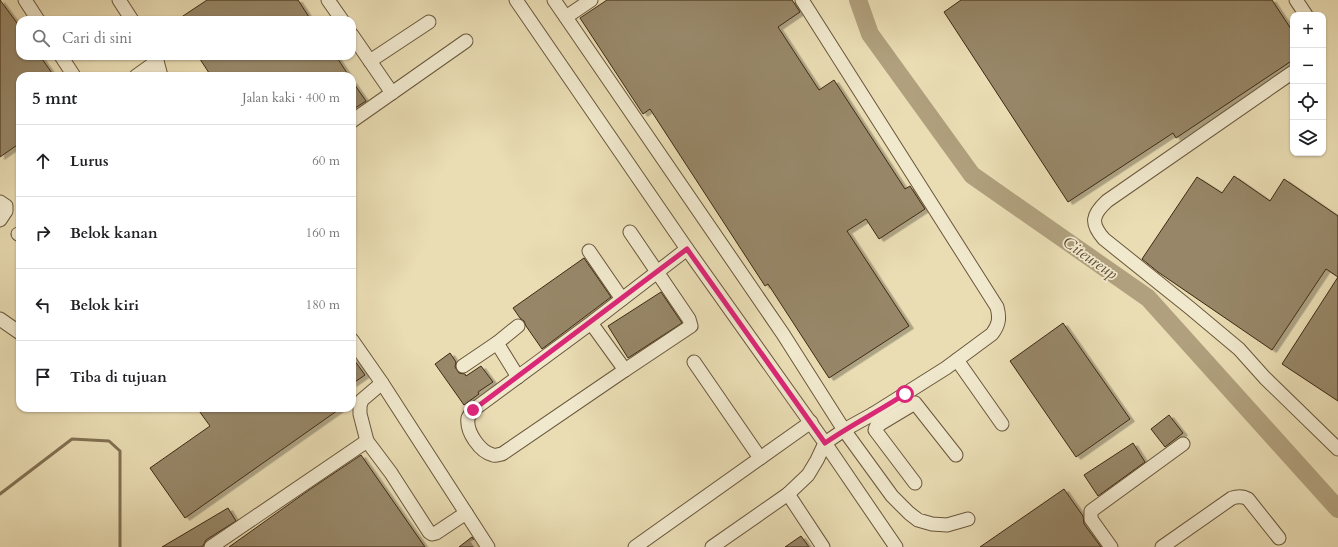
<!DOCTYPE html>
<html lang="id">
<meta charset="utf-8">
<style>
:root{--surface:#fff;--page:#f2f2f2;--text:#202124;--muted:#757577;--line:#e0e0e0}
body{margin:0;font-family:Cardo,serif;background:var(--page);color:var(--text)}
.controls{position:absolute;right:12px;top:12px;display:grid;overflow:hidden;border-radius:8px;box-shadow:0 1px 3px #0004}
.controls button{width:36px;height:36px;display:grid;place-items:center;padding:0;border:0;border-bottom:1px solid var(--line);background:var(--surface);color:var(--text);font:20px sans-serif}
.stop{position:absolute;width:12px;height:12px;margin:-9px;border:3px solid #db2777;border-radius:50%;background:#fff}
.stop.end{background:#db2777;border-color:#fff;box-shadow:0 1px 4px #0008}
.list{margin:0;padding:0;list-style:none}
h2{display:flex;justify-content:space-between;align-items:center;height:52px;margin:0;padding:0 16px;font-size:17px}
h2 small{font-size:13px;font-weight:400;color:var(--muted)}
.list li{display:grid;grid-template-columns:26px 1fr auto;gap:12px;align-items:center;box-sizing:border-box;height:72px;padding:0 16px;border-top:1px solid var(--line)}
.list b{display:block;font-size:15px;white-space:nowrap}
.list em{font-size:13px;font-style:normal;color:var(--muted)}
.icon{flex:none;width:22px;height:22px;fill:none;stroke:currentColor;stroke-width:2;stroke-linecap:round;stroke-linejoin:round}
.map{position:relative;flex:none;width:1338px;height:547px;overflow:hidden}
.search{position:absolute;background:var(--surface);box-shadow:0 1px 3px #0004;left:16px;top:16px;width:340px;height:44px;display:flex;align-items:center;gap:10px;box-sizing:border-box;padding:0 14px;border-radius:12px;color:var(--muted);font-size:15px}
.panel{position:absolute;background:var(--surface);box-shadow:0 1px 3px #0004;left:16px;top:72px;width:340px;height:340px;border-radius:12px}
.map>svg:first-child{display:block}
.lines{fill:none;stroke-linecap:round;stroke-linejoin:round}
.stream{stroke:#827153;stroke-width:3}
.river{stroke:#b0a07d;stroke-width:18}
.building{fill:#978767;stroke:#3e2a13;filter:url(#shadow)}
.minor-tunnel{stroke:#c8b994;stroke-width:13;stroke-dasharray:13 6;stroke-linecap:butt}
.minor-casing{stroke:#69573b;stroke-width:15}
.minor{stroke:#f1e9ce;stroke-width:13}
.route{stroke:#db2777;stroke-width:5}
.labels{text-anchor:middle;dominant-baseline:central;stroke-width:3.5;stroke-linejoin:round;paint-order:stroke}
.water-label{font-size:16px;font-style:italic;fill:#604d33;stroke:#f1e9ce}
</style>
<div class="map">
<svg width="1338" height="547" viewBox="0 0 1338 547">
<defs>
<filter id="shadow"><feDropShadow dx="4.5" dy="2.5" stdDeviation="0" flood-color="#0004"/></filter>
</defs>
<rect width="100%" height="100%" fill="#eaddb4"/>
<filter id="stains"><feTurbulence type="fractalNoise" baseFrequency=".005" numOctaves="4"/><feColorMatrix values="0 0 0 0 .2 0 0 0 0 .09 0 0 0 0 .02 0 0 0 .5 -.17"/></filter>
<radialGradient id="worn" r=".72"><stop offset=".6" stop-color="#630" stop-opacity="0"/><stop offset="1" stop-color="#630" stop-opacity=".3"/></radialGradient>
<g class="lines">
<polyline class="stream" points="0,494 72,439 109,441 120,451 120,547"/>
<polyline class="river" points="858,0 870,34 972,175 1148,298 1338,509"/>
</g>
<g class="building">
<polygon points="0,0 20,27 20,56 40,56 54,76 20,76 20,143 0,157"/>
<polygon points="207,0 298,0 311,20 177,20"/>
<polygon points="607,0 792,0 800,12 778,27 819,90 834,80 905,189 910,186 925,209 879,239 866,219 847,231 909,326 829,378 768,284 765,286 650,109 643,114 580,18"/>
<polygon points="961,0 1272,0 1293,32 1293,60 1176,138 1173,133 1068,202 944,12"/>
<polygon points="198,56 336,56 349,76 211,76"/>
<polygon points="352,81 366,101 352,110"/>
<polygon points="1234,176 1270,201 1284,179 1338,216 1338,401 1282,364 1338,277 1326,269 1272,350 1158,272 1142,259 1197,177 1222,193"/>
<polygon points="584,258 611,297 542,349 526,326 524,321 520,318 513,308"/>
<polygon points="661,292 682,323 628,358 608,326"/>
<polygon points="1063,323 1130,419 1076,457 1010,361"/>
<polygon points="450,353 456,362 455,367 459,373 465,374 466,376 481,366 493,382 478,392 479,394 464,405 435,364"/>
<polygon points="352,357 365,375 352,384"/>
<polygon points="197,408 341,408 185,518 150,468 210,426"/>
<polygon points="1169,415 1183,433 1165,447 1151,429"/>
<polygon points="1133,443 1145,462 1098,496 1084,475"/>
<polygon points="361,455 425,547 229,547 309,490"/>
<polygon points="1064,489 1083,516 1084,524 1101,547 980,547"/>
<polygon points="228,508 236,521 206,540 203,546 201,547 162,547"/>
<polygon points="801,536 809,547 785,547"/>
<polygon points="472,537 478,547 459,547"/>
</g>
<g class="lines">
<polyline class="minor-tunnel" points="474,547 479,544"/>
<defs>
<g id="minor">
<polyline points="25,0 38,20"/>
<polyline points="119,0 132,20"/>
<polyline points="328,0 342,20"/>
<polyline points="516,0 687,249 825,443 817,460 808,475 788,494 712,547"/>
<polyline points="554,0 783,334 844,430 825,443 896,547"/>
<path d="M802,0L997,307C1000,318 999,325 992,334L946,368L873,414L844,430L892,496L909,513L918,520L932,524L947,525L968,519"/>
<polyline points="1296,0 1306,15"/>
<polyline points="566,17 591,0"/>
<polyline points="352,35 392,93"/>
<polyline points="61,56 74,76"/>
<polyline points="154,56 157,61 161,76"/>
<polyline points="370,61 429,22"/>
<path d="M1293,72L1107,201C1092,215 1090,223 1104,239L1190,308L1239,349L1265,378L1338,449"/>
<polyline points="136,76 157,61"/>
<polyline points="352,121 466,41"/>
<polyline points="0,202 6,206 6,211 0,220"/>
<polyline points="18,234 20,235"/>
<polyline points="589,251 622,299"/>
<polyline points="0,319 20,333"/>
<path d="M591,323L625,370L502,454C500,454 496,456 493,455C480,452 466,432 468,418C469,416 471,413 473,410L591,323L687,249"/>
<polyline points="518,326 497,343 518,377"/>
<polyline points="352,340 382,383 488,547"/>
<polyline points="957,360 1002,424"/>
<polyline points="694,362 760,458"/>
<polyline points="463,366 497,343"/>
<polyline points="625,370 691,326 689,319 630,232"/>
<polyline points="382,383 362,400 360,406 360,414 367,441 391,473 429,532 432,534 436,533 466,513"/>
<polyline points="873,414 880,424 915,403 956,455"/>
<polyline points="880,424 876,427 875,430 915,483"/>
<polyline points="788,494 823,547"/>
<polyline points="211,547 367,441"/>
<polyline points="635,547 811,422"/>
<polyline points="1111,547 1091,519 1091,511 1183,444"/>
<path d="M1162,547L1232,498C1238,496 1243,496 1248,499L1279,538"/>
</g>
</defs>
<use href="#minor" class="minor-casing"/>
<use href="#minor" class="minor"/>
</g>
<g class="lines">
<path class="route" d="M473,410L687,249L825,443C851,425 879,411 905,394"/>
</g>
<g class="labels">
<g class="water-label">
<text transform="translate(1090 258) rotate(35)">Citeureup</text>
</g>
</g>
<rect width="100%" height="100%" filter="url(#stains)"/>
<rect width="100%" height="100%" fill="url(#worn)"/>
</svg>
<div class="controls">
<button>+</button>
<button>−</button>
<button><svg class="icon" aria-label="locate" viewBox="0 0 24 24"><circle cx="12" cy="12" r="6"/><path d="M12 2v4M12 18v4M2 12h4M18 12h4"/></svg></button>
<button><svg class="icon" aria-label="layers" viewBox="0 0 24 24"><path d="M12 4l9 5-9 5-9-5zM3 14l9 5 9-5"/></svg></button>
</div>
<div class="stop" style="left:905px;top:394px"></div>
<div class="stop end" style="left:473px;top:410px"></div>
<div class="search"><svg class="icon" aria-label="search" viewBox="0 0 24 24"><circle cx="10" cy="10" r="6"/><path d="M15 15l6 6"/></svg>Cari di sini</div>
<section class="panel">
<h2>5 mnt<small>Jalan kaki · 400 m</small></h2>
<ul class="list">
<li><svg class="icon" aria-label="ahead" viewBox="0 0 24 24"><path d="M12 20V5M6 11l6-6 6 6"/></svg><div><b>Lurus</b></div><em>60 m</em></li>
<li><svg class="icon" aria-label="right" viewBox="0 0 24 24"><path d="M7 20v-9h11M14 6l5 5-5 5"/></svg><div><b>Belok kanan</b></div><em>160 m</em></li>
<li><svg class="icon" aria-label="left" viewBox="0 0 24 24"><path d="M17 20v-9H6M10 6l-5 5 5 5"/></svg><div><b>Belok kiri</b></div><em>180 m</em></li>
<li><svg class="icon" aria-label="arrive" viewBox="0 0 24 24"><path d="M6 21V4h12l-3 4 3 4H6"/></svg><div><b>Tiba di tujuan</b></div></li>
</ul>
</section>
</div>
